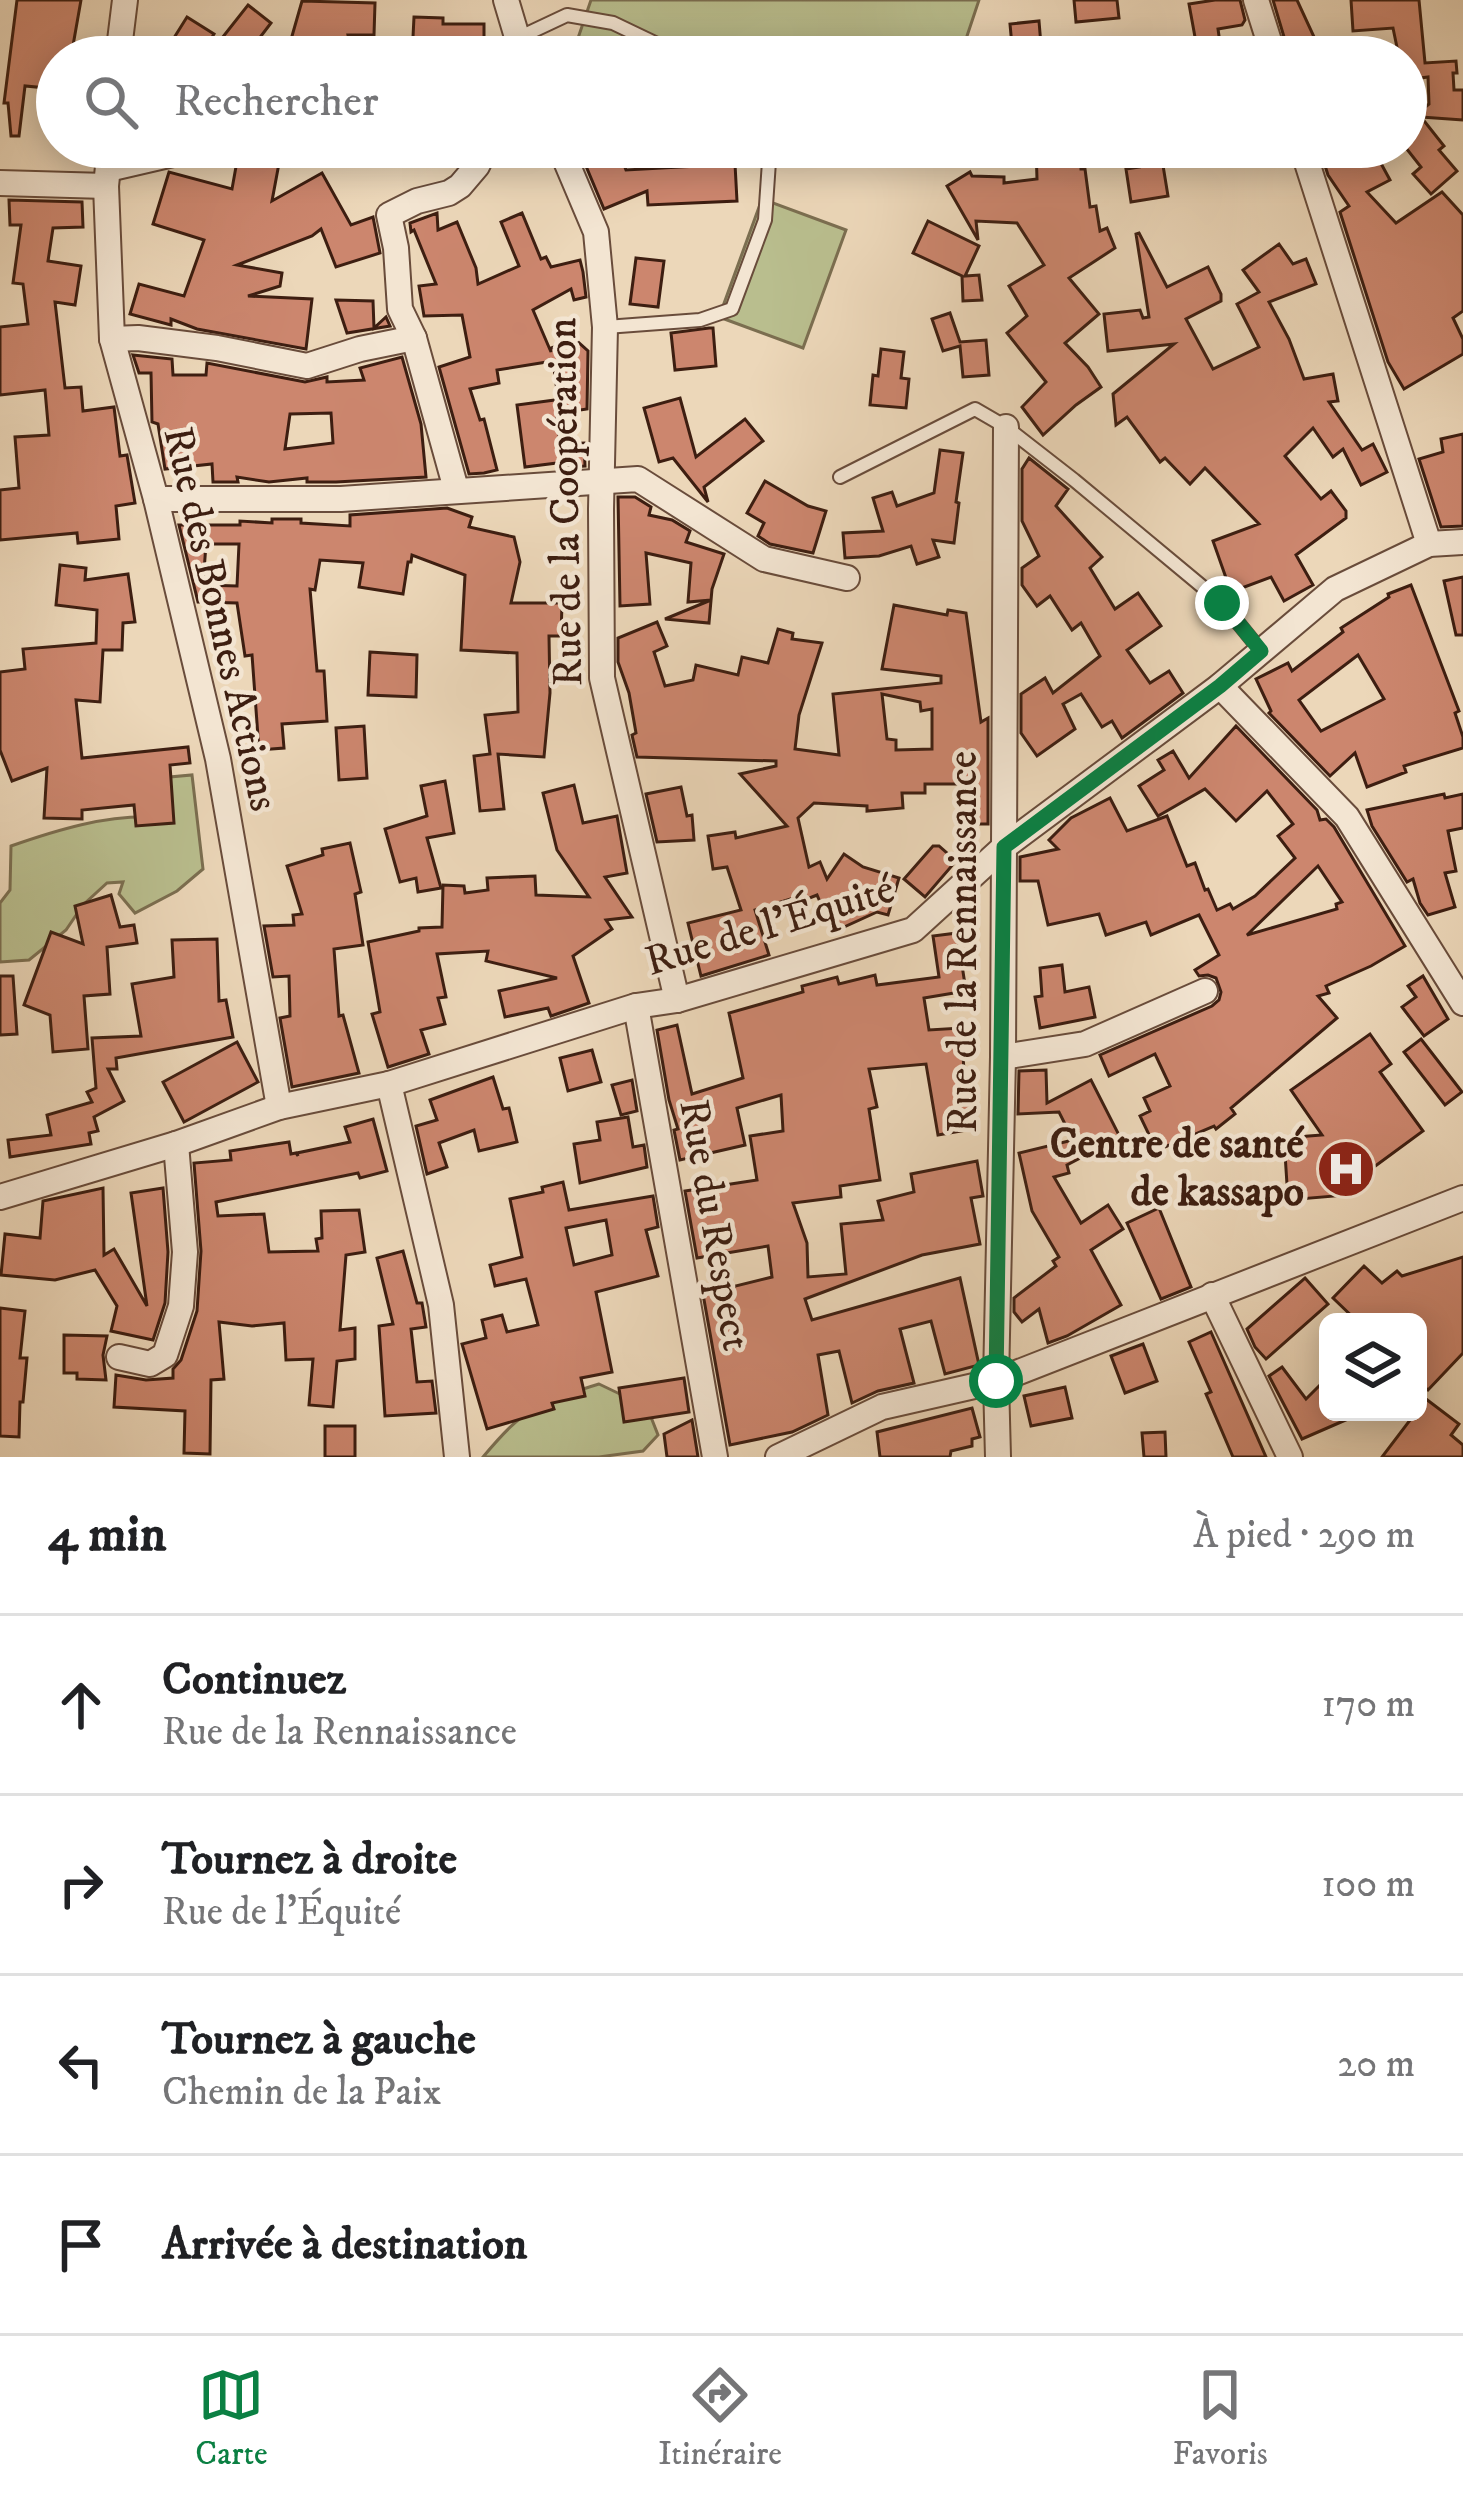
<!DOCTYPE html>
<html lang="fr">
<meta charset="utf-8">
<style>
:root{--surface:#fff;--page:#f6f6f6;--text:#202124;--muted:#757577;--line:#e0e0e0;--accent:#0b8043}
body{margin:0;font-family:"IM FELL DW Pica",serif;background:var(--page);color:var(--text)}
.controls{position:absolute;right:36px;bottom:36px;display:grid;overflow:hidden;border-radius:18px;box-shadow:0 6px 30px #0003}
.controls button{width:108px;height:108px;display:grid;place-items:center;padding:0;border:0;border-bottom:3px solid var(--line);background:var(--surface);color:var(--text);font:60px sans-serif}
.stop{position:absolute;width:36px;height:36px;margin:-27px;border:9px solid #0b8043;border-radius:50%;background:#fff}
.stop.end{background:#0b8043;border-color:#fff;box-shadow:0 3px 12px #0008}
.list{margin:0;padding:0;list-style:none}
h2{display:flex;justify-content:space-between;align-items:center;height:156px;margin:0;padding:0 48px;font-size:51px}
h2 small{font-size:39px;font-weight:400;color:var(--muted)}
.list li{display:grid;grid-template-columns:78px 1fr auto;gap:36px;align-items:center;box-sizing:border-box;height:180px;padding:0 48px;border-top:3px solid var(--line)}
.list b{display:block;font-size:45px;white-space:nowrap}
.list p{margin:0;font-size:39px;white-space:nowrap;color:var(--muted)}
.list em{font-size:39px;font-style:normal;color:var(--muted)}
.icon{flex:none;width:66px;height:66px;fill:none;stroke:currentColor;stroke-width:2;stroke-linecap:round;stroke-linejoin:round}
.map{position:relative;flex:none;width:1463px;height:1457px;overflow:hidden}
.search{position:absolute;background:var(--surface);box-shadow:0 6px 30px #0003;left:36px;right:36px;top:36px;height:132px;display:flex;align-items:center;gap:30px;box-sizing:border-box;padding:0 42px;border-radius:66px;color:var(--muted);font-size:45px}
.sheet{height:876px;background:var(--surface)}
nav{display:flex;justify-content:space-around;align-items:center;box-sizing:border-box;height:168px;border-top:3px solid var(--line);background:var(--surface);font-size:33px;color:var(--muted)}
nav a{display:grid;justify-items:center;gap:6px}
nav .on{color:var(--accent)}
.map>svg:first-child{display:block}
.green{fill:#b9be8e;stroke:#7b6e50;stroke-width:3}
.building{fill:#cc866e;stroke:#3d1e11;stroke-width:3;fill-rule:evenodd}
.lines{fill:none;stroke-linecap:round;stroke-linejoin:round}
.lane-casing{stroke:#694c3b;stroke-width:16}
.street-casing{stroke:#694c3b;stroke-width:28}
.lane{stroke:#f3e5d2;stroke-width:12}
.street{stroke:#f3e5d2;stroke-width:24}
.route{stroke:#0b8043;stroke-width:15}
.labels{text-anchor:middle;dominant-baseline:central;stroke-width:9;stroke-linejoin:round;paint-order:stroke}
.street-label{font-size:42px;fill:#3d1e11;stroke:#f3e5d2}
.poi-label{font-size:42px;font-weight:bold;fill:#3d1e11;stroke:#f3e5d2;text-anchor:end}
</style>
<div class="map">
<svg width="1463" height="1457" viewBox="0 0 1463 1457">
<rect width="100%" height="100%" fill="#ecd7b9"/>
<filter id="stains"><feTurbulence type="fractalNoise" baseFrequency=".00167" numOctaves="4"/><feColorMatrix values="0 0 0 0 .2 0 0 0 0 .09 0 0 0 0 .02 0 0 0 .5 -.17"/></filter>
<radialGradient id="worn" r=".72"><stop offset=".6" stop-color="#630" stop-opacity="0"/><stop offset="1" stop-color="#630" stop-opacity=".3"/></radialGradient>
<g class="green">
<polygon points="591,0 979,0 960,57 625,57 577,41"/>
<polygon points="762,199 846,230 803,348 719,317"/>
<path d="M192,775L203,869L177,891L135,913L119,894L123,882L107,883L83,905L66,930L29,960L0,962V903L10,890L11,846C57,830 105,815 154,817L170,777Z"/>
<path d="M599,1384L647,1407L658,1435L643,1451L599,1457H483C525,1407 537,1403 599,1384Z"/>
</g>
<g class="building">
<polygon points="17,0 81,0 71,57 57,57 57,89 25,86 19,136 11,136 8,103 4,103"/>
<polygon points="1074,0 1117,0 1119,18 1076,22"/>
<polygon points="1215,0 1240,0 1245,20 1242,25 1218,29 1222,57 1136,57 1135,49 1195,37 1189,4"/>
<polygon points="1273,0 1297,0 1321,52 1311,57 1290,57"/>
<polygon points="1351,0 1419,0 1425,63 1456,61 1457,73 1453,73 1454,90 1463,90 1463,120 1421,117 1444,146 1439,150 1457,171 1431,194 1413,174 1421,167 1406,148 1406,123 1429,104 1428,77 1406,80 1406,57 1399,57 1393,28 1353,31"/>
<polygon points="302,1 375,3 374,35 348,35 353,57 286,57"/>
<polygon points="248,5 271,23 245,57 222,38"/>
<polygon points="187,17 214,34 200,57 162,57"/>
<polygon points="414,17 443,18 443,24 484,24 484,57 412,57"/>
<polygon points="1039,21 1042,57 1013,57 1010,24"/>
<polygon points="578,147 617,147 626,170 735,164 737,201 648,205 647,191 604,209"/>
<polygon points="1036,147 1080,147 1081,169 1085,169 1090,207 1096,206 1100,231 1107,228 1115,248 1069,278 1099,314 1065,343 1088,367 1101,387 1076,405 1043,435 1022,407 1046,382 1007,333 1027,316 1009,286 1044,265 1017,223 976,221 978,240 947,186 970,172 972,176 1004,177 1004,183 1037,179"/>
<polygon points="1132,147 1160,147 1168,196 1131,202 1126,169 1139,167"/>
<polygon points="1319,147 1372,147 1390,180 1367,192 1396,223 1442,192 1463,215 1463,311 1453,318 1463,339 1463,354 1404,389 1388,362 1340,212 1349,206 1328,175"/>
<polygon points="239,150 280,158 272,201 322,173 351,225 373,217 380,253 336,267 321,229 312,236 237,265 282,273 280,286 248,296 312,299 306,349 197,329 171,319 171,325 130,314 139,284 184,296 204,240 153,224 169,172 232,189"/>
<polygon points="9,200 82,202 83,227 53,228 48,261 81,266 75,305 55,302 65,388 81,387 83,411 114,407 120,456 127,455 135,503 116,506 119,539 78,543 77,533 0,540 0,490 19,488 15,437 49,435 45,390 0,395 0,327 28,324 23,284 13,283 21,225 10,225"/>
<polygon points="437,213 438,230 457,222 476,268 478,284 519,266 501,222 522,213 541,259 546,257 551,267 580,260 583,272 586,297 574,300 571,289 533,310 551,352 551,348 570,341 578,342 588,351 587,409 560,413 553,361 497,370 499,383 470,389 480,420 484,419 497,470 484,473 469,474 439,367 470,357 462,315 424,316 419,286 436,284 414,230 411,232 410,223"/>
<polygon points="928,221 979,246 965,276 979,275 982,300 963,301 962,276 913,253"/>
<polygon points="1139,233 1167,287 1208,267 1221,294 1221,301 1186,319 1213,369 1259,347 1237,304 1259,292 1243,270 1279,244 1293,264 1306,259 1316,284 1269,302 1289,339 1304,379 1333,374 1338,401 1329,402 1362,450 1373,444 1387,472 1361,485 1343,449 1333,457 1313,428 1285,456 1321,499 1331,491 1346,511 1346,518 1296,555 1313,585 1284,601 1271,577 1231,592 1213,541 1259,524 1205,468 1190,484 1165,458 1160,462 1127,417 1116,425 1113,394 1174,344 1108,351 1104,314 1140,310 1143,318 1149,317 1136,234"/>
<polygon points="636,258 664,261 658,307 630,304"/>
<polygon points="336,300 373,301 374,328 386,317 390,326 347,333"/>
<polygon points="950,313 960,342 986,340 989,375 963,377 960,346 943,351 932,319"/>
<polygon points="709,328 713,328 716,366 675,370 671,333"/>
<polygon points="881,349 904,352 901,378 909,379 906,408 870,405 873,375 878,376"/>
<path d="M133,355L172,359L173,375H206L207,363L305,382L327,377V382L364,380L360,368L402,357L421,424L426,477L336,482H307V478L269,482L237,477L238,482H213L212,464L165,469L158,424L152,422L151,373H139ZM331,413L333,443L285,449L290,414Z"/>
<polygon points="680,398 696,457 745,419 763,441 704,487 708,502 673,458 659,462 644,408"/>
<polygon points="555,400 560,444 584,443 585,466 565,467 565,462 525,467 517,405"/>
<polygon points="1463,434 1463,526 1441,527 1419,459 1443,452 1441,439"/>
<polygon points="940,450 963,453 956,502 959,503 954,543 933,540 939,557 917,564 911,546 879,556 845,558 843,533 883,531 873,498 892,492 897,506 934,493"/>
<polygon points="1029,458 1068,489 1056,506 1102,557 1090,568 1115,609 1138,593 1161,626 1127,650 1150,683 1169,671 1183,693 1122,738 1112,721 1102,727 1081,694 1063,704 1075,729 1037,756 1021,733 1021,694 1045,678 1053,693 1100,656 1081,623 1072,630 1050,596 1037,606 1022,585 1022,568 1039,556 1022,521 1022,469"/>
<polygon points="765,481 808,506 826,511 813,553 770,544 758,536 764,523 747,513"/>
<polygon points="618,497 635,497 651,507 649,515 672,520 690,531 686,542 724,554 712,589 709,623 665,619 711,600 688,602 691,563 646,553 650,604 620,606"/>
<path d="M447,508L472,517L469,527L514,537L520,562L511,603H562L561,636H549L550,693L544,757L498,754L504,809L480,811L474,756L490,754L485,715L518,712L517,653L461,650L465,575L412,555L411,562H408L403,594L359,587L363,563L320,560L315,590L310,589L317,671H324L327,721L282,724L284,748L259,750L252,655L245,656L237,603L198,602L179,525H240V521L272,523V519H301V523L350,526V515ZM206,544H239L237,586L203,585Z"/>
<polygon points="60,565 86,568 85,580 128,574 135,622 123,623 122,650 103,650 100,702 76,700 82,758 188,747 190,763 170,765 174,823 136,826 134,805 82,810 82,819 44,818 47,768 12,781 0,750 0,672 25,669 23,649 96,643 97,610 56,605"/>
<polygon points="1463,577 1463,635 1456,635 1444,581"/>
<path d="M1411,585L1459,711L1455,713L1463,737V748L1404,766L1406,772L1367,787L1355,753L1330,776L1269,713L1271,711L1256,679L1288,663L1292,671L1343,632L1341,628L1389,597L1388,594ZM1358,655L1384,699L1321,731L1299,700Z"/>
<path d="M894,605L947,615L948,610L966,613L981,722L988,718V824H965L966,784H925V793H902L903,808L867,811V806L814,803L798,818L809,867L820,862L827,879L844,854L863,867L899,878L888,915L877,912L833,932L817,895L792,905L790,899L755,910L769,955L701,976L688,923L741,910L727,867L713,869L708,836L735,832L736,838L787,826L740,774L776,766V761L637,757L632,735L636,733L629,693L618,662V638L657,622L667,646L654,652L665,686L693,680L696,665L738,675L742,657L768,663L778,629L793,633L792,639L822,643L799,715L795,749L839,755L833,694L941,683V676L882,669ZM882,694L920,702L921,711L932,709V749L896,750V740L887,739Z"/>
<polygon points="370,652 417,655 416,697 368,695"/>
<polygon points="364,726 367,778 339,780 336,728"/>
<path d="M1236,726L1317,810L1320,820L1326,819L1334,827L1405,946L1371,966L1326,986L1329,993L1318,996L1337,1018L1231,1108L1235,1114L1216,1129L1214,1126L1165,1147L1161,1136L1152,1141L1140,1116L1150,1111L1144,1098L1170,1086L1155,1054L1109,1076L1100,1055L1212,1006L1219,1000L1221,992L1216,978L1208,975L1199,976L1195,970L1219,955L1199,915L1151,935L1146,922L1106,935L1099,914L1048,925L1038,881H1020V857L1058,849L1049,840L1071,818L1110,798L1127,831L1167,816L1187,866L1195,863L1205,890L1208,889L1217,910L1230,904L1233,909L1255,896L1295,858L1278,836L1293,824L1267,791L1236,821L1205,789L1158,816L1139,786L1164,770L1158,760L1173,751L1189,778ZM1318,866L1342,902L1336,904L1337,909L1247,935Z"/>
<polygon points="445,781 454,833 427,838 441,888 418,892 416,878 400,882 385,829 427,816 421,786"/>
<polygon points="574,785 583,823 617,816 627,873 605,877 632,917 606,920 612,929 573,956 589,1003 551,1016 548,1008 505,1017 499,991 557,978 486,961 488,951 437,954 446,997 438,998 445,1024 421,1030 429,1054 388,1067 372,1014 380,1012 368,942 419,931 419,928 442,927 443,885 464,886 465,893 488,890 487,878 535,876 536,895 589,897 557,850 543,793"/>
<polygon points="681,787 687,816 692,815 694,840 657,842 646,794"/>
<polygon points="1444,794 1445,798 1463,794 1463,828 1448,831 1456,871 1445,873 1455,907 1428,915 1420,903 1413,879 1407,882 1372,826 1367,810"/>
<polygon points="350,843 361,892 355,894 363,945 334,949 339,1016 343,1015 359,1073 292,1087 280,1018 290,1016 289,976 273,977 264,926 294,925 293,915 302,914 287,866 323,855 322,849"/>
<polygon points="933,846 939,846 956,861 925,897 904,879"/>
<polygon points="111,895 120,927 134,925 137,943 107,947 110,994 84,996 88,1049 53,1052 50,1015 24,1005 51,932 83,944 75,906"/>
<polygon points="957,933 966,991 924,998 929,1030 961,1028 964,1070 968,1069 978,1128 938,1135 926,1064 869,1069 877,1107 869,1109 880,1180 840,1186 841,1197 793,1203 807,1243 808,1277 846,1274 841,1224 883,1220 878,1201 914,1192 911,1174 977,1161 983,1196 971,1198 980,1244 922,1255 805,1299 812,1320 960,1278 979,1365 945,1374 931,1321 900,1329 914,1383 878,1391 852,1403 839,1351 818,1355 828,1415 792,1432 730,1445 703,1294 772,1277 768,1246 697,1258 685,1191 757,1180 750,1136 783,1131 781,1095 737,1108 745,1145 680,1160 674,1130 678,1129 669,1100 657,1030 677,1025 692,1094 743,1078 729,1013 803,992 802,986 837,977 839,984 875,975 877,985 939,977 933,936"/>
<polygon points="217,939 219,1001 226,1000 233,1037 116,1058 117,1069 108,1069 124,1101 94,1117 98,1131 89,1133 91,1144 10,1157 8,1140 51,1135 47,1115 92,1102 87,1092 96,1088 92,1038 141,1036 132,984 174,977 172,940"/>
<polygon points="1062,965 1065,992 1089,987 1095,1017 1040,1028 1035,997 1042,996 1040,968"/>
<polygon points="0,976 13,976 17,1034 0,1035"/>
<polygon points="1423,976 1448,1019 1424,1036 1402,1007 1416,997 1408,986"/>
<polygon points="1370,1034 1391,1064 1380,1072 1423,1131 1363,1175 1334,1181 1335,1196 1288,1200 1284,1138 1322,1135 1291,1090"/>
<polygon points="1421,1039 1462,1092 1445,1105 1404,1052"/>
<polygon points="237,1042 258,1082 184,1122 163,1082"/>
<polygon points="592,1050 601,1082 568,1091 560,1058"/>
<polygon points="1046,1070 1047,1103 1091,1080 1120,1137 1067,1165 1069,1173 1054,1177 1081,1223 1108,1205 1123,1229 1091,1250 1121,1305 1067,1336 1048,1343 1039,1309 1022,1322 1014,1312 1014,1298 1056,1266 1053,1261 1059,1257 1032,1211 1019,1153 1073,1140 1059,1112 1018,1114 1019,1071"/>
<polygon points="493,1077 503,1109 509,1108 517,1142 479,1151 474,1130 439,1143 447,1167 427,1174 416,1126 437,1120 430,1100"/>
<polygon points="632,1080 637,1111 621,1115 612,1085"/>
<polygon points="628,1117 633,1147 644,1145 647,1167 580,1183 574,1144 600,1140 597,1122"/>
<polygon points="373,1119 387,1171 360,1178 358,1173 216,1202 218,1216 264,1214 269,1252 318,1251 316,1239 322,1238 321,1211 359,1210 365,1252 346,1255 340,1330 355,1328 355,1359 337,1361 333,1407 309,1405 313,1359 286,1360 284,1323 252,1326 219,1322 224,1379 211,1380 210,1454 184,1453 185,1411 114,1407 116,1375 146,1380 173,1378 173,1369 181,1360 197,1311 201,1251 194,1163 231,1160 230,1151 289,1142 291,1154 296,1153 298,1156 297,1153 350,1142 345,1127"/>
<path d="M563,1182L569,1210L653,1196L658,1227L646,1230L658,1276L596,1292L612,1372L581,1378L585,1396L552,1403L554,1409L487,1429L462,1344L486,1338L482,1320L502,1315L507,1332L538,1325L526,1279L495,1286L490,1265L522,1257L510,1199L543,1192L542,1187ZM606,1220L612,1255L574,1265L566,1228Z"/>
<polygon points="103,1188 104,1255 114,1249 147,1306 131,1193 163,1188 168,1252 165,1303 153,1340 111,1331 117,1306 95,1270 55,1280 1,1275 5,1234 40,1238 43,1201"/>
<polygon points="1159,1208 1191,1287 1161,1299 1127,1223"/>
<polygon points="403,1251 417,1303 422,1303 426,1327 411,1329 417,1382 432,1381 436,1413 385,1416 379,1326 393,1324 377,1258"/>
<polygon points="1463,1257 1463,1353 1428,1390 1418,1381 1418,1322 1358,1322 1333,1298 1364,1266 1382,1283 1397,1271 1402,1276"/>
<polygon points="1305,1278 1328,1304 1266,1359 1255,1347 1247,1329"/>
<polygon points="0,1308 25,1311 20,1358 27,1358 23,1402 20,1402 19,1437 0,1436"/>
<polygon points="1211,1332 1266,1457 1233,1457 1206,1394 1211,1392 1189,1342"/>
<polygon points="64,1335 107,1336 103,1355 106,1380 77,1379 77,1373 64,1373"/>
<polygon points="1143,1344 1157,1381 1125,1393 1111,1356"/>
<polygon points="1282,1367 1306,1399 1328,1377 1328,1412 1364,1412 1302,1439 1269,1376"/>
<polygon points="684,1378 689,1412 624,1422 619,1388"/>
<polygon points="1065,1387 1072,1418 1031,1426 1024,1396"/>
<polygon points="1426,1399 1459,1424 1451,1435 1463,1445 1463,1457 1382,1457"/>
<polygon points="972,1408 980,1437 972,1439 972,1446 951,1451 950,1457 880,1457 877,1432"/>
<polygon points="692,1420 698,1457 667,1457 664,1434"/>
<rect x="325" y="1426" width="30" height="31"/>
<polygon points="1165,1432 1166,1457 1144,1457 1142,1433"/>
</g>
<g class="lines">
<defs>
<g id="lane">
<polyline points="516,39 567,15 613,23 684,57"/>
<polyline points="606,327 700,320 732,309 765,220 770,147"/>
<polyline points="840,477 975,409 1006,427 1074,480 1222,603 1261,651"/>
</g>
<g id="street">
<polyline points="506,0 523,57"/>
<polyline points="1256,0 1274,57"/>
<polyline points="118,57 125,0"/>
<polyline points="110,147 106,186 112,339 156,499 218,759 279,1107"/>
<polyline points="560,147 596,232 605,327 601,509 602,678 677,1000"/>
<polyline points="1302,147 1429,544"/>
<polyline points="108,169 203,147"/>
<polyline points="0,183 106,186"/>
<polyline points="112,339 138,338 217,348 307,366 360,349 414,338"/>
<polyline points="456,489 414,338 400,309 396,248 389,215 417,201 449,193 460,186 477,166 486,147"/>
<polyline points="156,499 341,499 638,479 764,559 847,578"/>
<polyline points="1220,686 1347,817 1463,1003"/>
<polyline points="636,1006 715,1457"/>
<polyline points="1003,1057 1085,1044 1205,991"/>
<polyline points="389,1084 441,1305 457,1457"/>
<polyline points="0,1197 176,1144 279,1107 389,1084 636,1006 677,1000 913,930 1004,847 1220,686 1335,589 1429,544 1463,542"/>
<polyline points="1212,1295 1290,1457"/>
<polyline points="119,1357 150,1364 165,1355 181,1306 185,1252 176,1144"/>
<polyline points="778,1457 882,1407 996,1381 1463,1198"/>
<polyline points="998,1457 996,1381 1003,1057 1006,427"/>
</g>
</defs>
<use href="#lane" class="lane-casing"/>
<use href="#street" class="street-casing"/>
<use href="#lane" class="lane"/>
<use href="#street" class="street"/>
</g>
<g class="lines">
<polyline class="route" points="996,1381 1004,847 1220,686 1261,651 1222,603"/>
</g>
<defs>
<symbol id="hospital-disc" viewBox="-11 -11 22 22"><circle r="9.5" fill="#8f2418" stroke="#f3e5d2"/><path d="M-5-5h3v3.5h4V-5h3V5h-3V1.5h-4V5h-3Z" fill="#fff"/></symbol>
</defs>
<g fill-rule="evenodd">
<use href="#hospital-disc" x="1313" y="1136" width="66" height="66"/>
</g>
<g class="labels">
<g class="street-label">
<text transform="translate(566 502) rotate(-91)">Rue de la Coopération</text>
<text transform="translate(220 619) rotate(77)">Rue des Bonnes Actions</text>
<text transform="translate(770 926) rotate(-17)">Rue de l'Équité</text>
<text transform="translate(964 942) rotate(-90)">Rue de la Rennaissance</text>
<text transform="translate(714 1225) rotate(80)">Rue du Respect</text>
</g>
<g class="poi-label">
<text x="1304" y="1145">Centre de santé<tspan x="1304" dy="48">de kassapo</tspan></text>
</g>
</g>
<rect width="100%" height="100%" filter="url(#stains)"/>
<rect width="100%" height="100%" fill="url(#worn)"/>
</svg>
<div class="controls">
<button><svg class="icon" aria-label="layers" viewBox="0 0 24 24"><path d="M12 4l9 5-9 5-9-5zM3 14l9 5 9-5"/></svg></button>
</div>
<div class="stop" style="left:996px;top:1381px"></div>
<div class="stop end" style="left:1222px;top:603px"></div>
<div class="search"><svg class="icon" aria-label="search" viewBox="0 0 24 24"><circle cx="10" cy="10" r="6"/><path d="M15 15l6 6"/></svg>Rechercher</div>
</div>
<section class="sheet">
<h2>4 min<small>À pied · 290 m</small></h2>
<ul class="list">
<li><svg class="icon" aria-label="ahead" viewBox="0 0 24 24"><path d="M12 20V5M6 11l6-6 6 6"/></svg><div><b>Continuez</b><p>Rue de la Rennaissance</p></div><em>170 m</em></li>
<li><svg class="icon" aria-label="right" viewBox="0 0 24 24"><path d="M7 20v-9h11M14 6l5 5-5 5"/></svg><div><b>Tournez à droite</b><p>Rue de l'Équité</p></div><em>100 m</em></li>
<li><svg class="icon" aria-label="left" viewBox="0 0 24 24"><path d="M17 20v-9H6M10 6l-5 5 5 5"/></svg><div><b>Tournez à gauche</b><p>Chemin de la Paix</p></div><em>20 m</em></li>
<li><svg class="icon" aria-label="arrive" viewBox="0 0 24 24"><path d="M6 21V4h12l-3 4 3 4H6"/></svg><div><b>Arrivée à destination</b></div></li>
</ul>
</section>
<nav>
<a class="on"><svg class="icon" aria-label="map" viewBox="0 0 24 24"><path d="M3 6l6-2 6 2 6-2v14l-6 2-6-2-6 2zM9 4v14M15 6v14"/></svg>Carte</a>
<a><svg class="icon" aria-label="directions" viewBox="0 0 24 24"><path d="M12 3l9 9-9 9-9-9zM9 14v-3h6M13 9l2 2-2 2"/></svg>Itinéraire</a>
<a><svg class="icon" aria-label="saved" viewBox="0 0 24 24"><path d="M7 4h10v16l-5-4-5 4z"/></svg>Favoris</a>
</nav>
